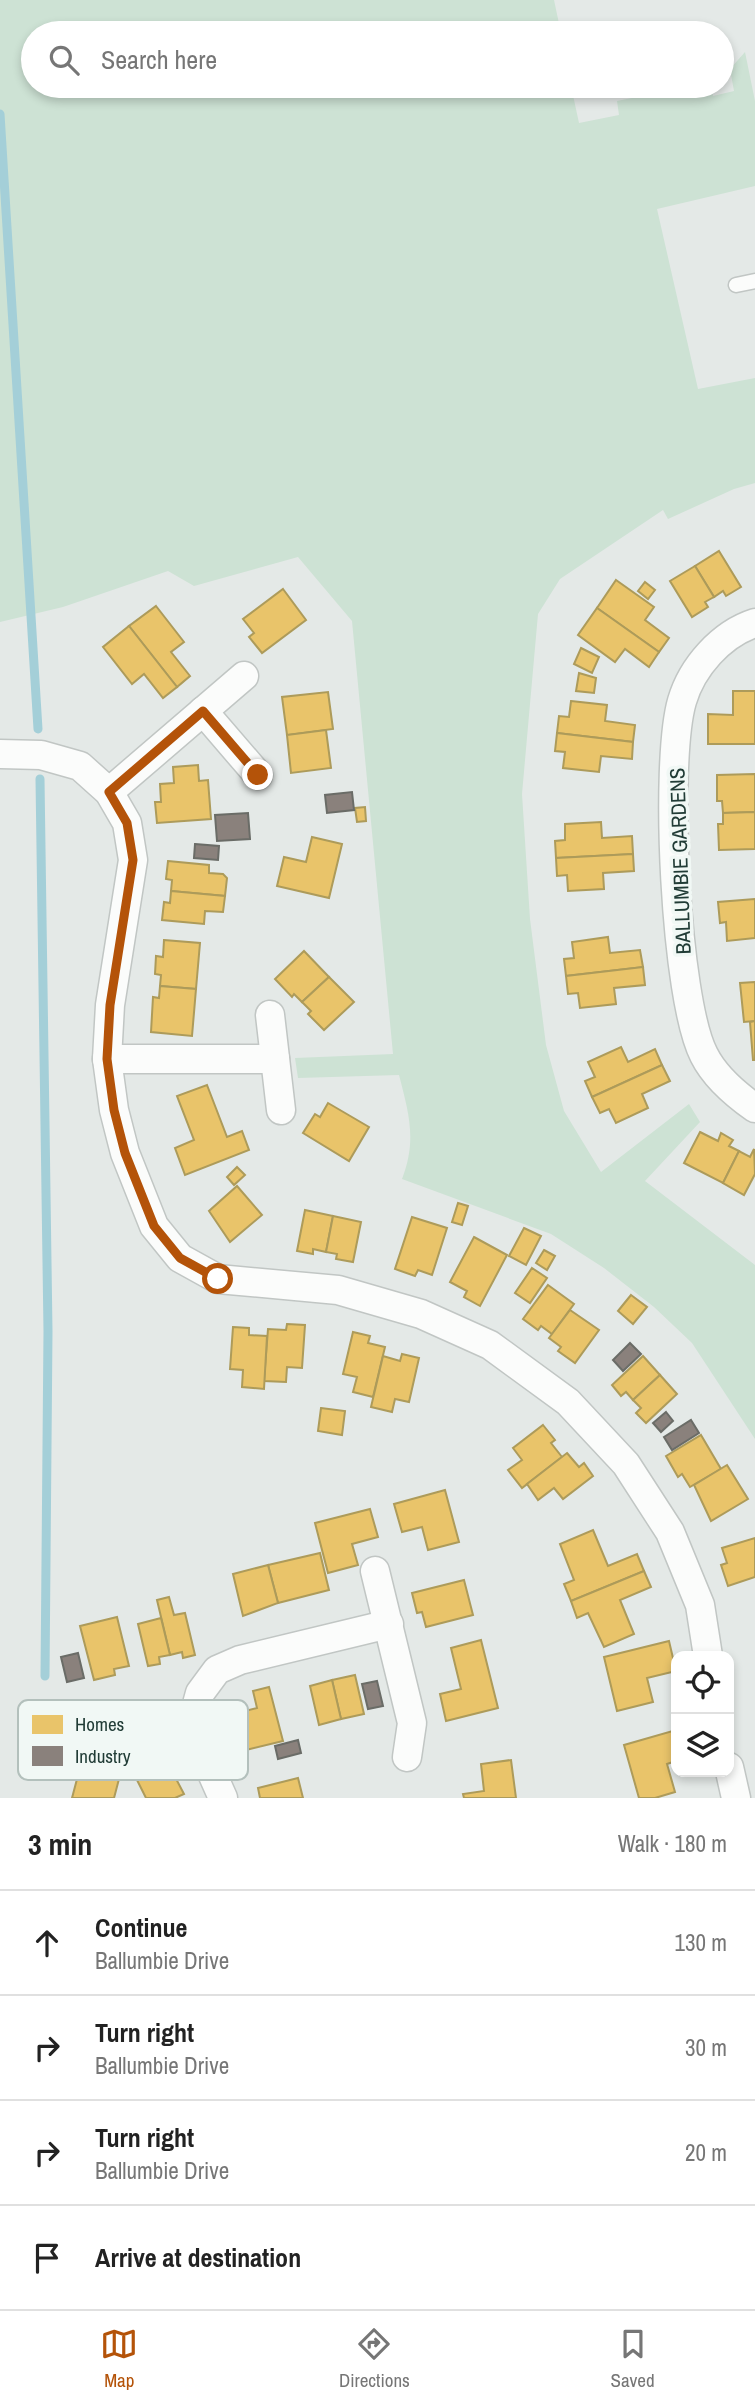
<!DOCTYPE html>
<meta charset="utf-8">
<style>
:root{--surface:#fff;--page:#f6f6f6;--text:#222;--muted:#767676;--line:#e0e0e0;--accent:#b45309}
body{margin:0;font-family:"Archivo Narrow",sans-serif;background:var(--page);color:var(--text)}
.controls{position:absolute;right:21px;bottom:21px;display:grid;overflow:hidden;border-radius:14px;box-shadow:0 4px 10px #0003}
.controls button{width:63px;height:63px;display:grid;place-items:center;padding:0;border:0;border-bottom:2px solid var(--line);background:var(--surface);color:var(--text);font:35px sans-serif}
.stop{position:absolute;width:21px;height:21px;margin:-16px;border:5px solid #b45309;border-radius:50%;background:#fff}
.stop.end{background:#b45309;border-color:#fff;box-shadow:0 2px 7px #0008}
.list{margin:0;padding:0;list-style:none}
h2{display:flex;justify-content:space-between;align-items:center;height:91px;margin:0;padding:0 28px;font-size:30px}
h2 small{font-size:23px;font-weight:400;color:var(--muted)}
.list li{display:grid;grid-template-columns:46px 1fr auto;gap:21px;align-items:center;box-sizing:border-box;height:105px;padding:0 28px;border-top:2px solid var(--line)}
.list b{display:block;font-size:26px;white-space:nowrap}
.list p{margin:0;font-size:23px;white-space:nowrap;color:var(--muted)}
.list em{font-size:23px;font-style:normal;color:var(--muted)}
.icon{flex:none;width:38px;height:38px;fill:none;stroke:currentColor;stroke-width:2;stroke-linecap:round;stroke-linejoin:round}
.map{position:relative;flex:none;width:755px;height:1798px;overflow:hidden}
.search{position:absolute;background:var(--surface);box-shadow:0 4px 10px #0003;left:21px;right:21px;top:21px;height:77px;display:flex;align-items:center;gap:18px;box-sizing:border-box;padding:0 24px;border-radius:38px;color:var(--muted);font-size:26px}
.sheet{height:511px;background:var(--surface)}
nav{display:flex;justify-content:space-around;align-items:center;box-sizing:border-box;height:98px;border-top:2px solid var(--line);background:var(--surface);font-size:19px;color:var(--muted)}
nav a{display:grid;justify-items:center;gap:4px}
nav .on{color:var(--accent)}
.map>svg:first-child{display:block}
.green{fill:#cde2d4}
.homes{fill:#e9c46a;stroke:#ad9b5a;stroke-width:2}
.industry{fill:#8a817c;stroke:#6a6c67;stroke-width:2}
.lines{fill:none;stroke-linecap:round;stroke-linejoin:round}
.stream{stroke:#a4cfd8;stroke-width:9}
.service-casing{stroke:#c1c6c4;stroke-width:17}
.minor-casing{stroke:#c1c6c4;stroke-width:31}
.service{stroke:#fbfcfb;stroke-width:14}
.minor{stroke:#fbfcfb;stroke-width:28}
.route{stroke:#b45309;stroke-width:9}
.labels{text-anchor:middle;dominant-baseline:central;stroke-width:7;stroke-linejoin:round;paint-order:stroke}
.street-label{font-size:21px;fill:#213c36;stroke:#f1f8f5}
.key{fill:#f1f8f5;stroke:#b3c0bc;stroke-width:2}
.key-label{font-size:19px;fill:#213c36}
</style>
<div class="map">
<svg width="755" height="1798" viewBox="0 0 755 1798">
<rect width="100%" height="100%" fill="#e4e9e7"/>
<path class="green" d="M0,0H554L561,33H33V86H571L579,123L619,115L617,101L691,86H711L713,96L734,91L730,69L745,52L755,101V186L657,209L698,389L755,378V483L734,489L668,519L663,510L560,579L538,614L522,794L530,919L546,1045L564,1111L601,1172L689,1104L700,1122L645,1181L755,1265V1439L692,1343L654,1307L604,1268L551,1234L402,1179C417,1140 409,1114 399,1075L298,1078L295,1058L393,1054L352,621L298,557L194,586L168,571L63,607L0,622Z"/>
<g class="homes">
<polygon points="719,551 741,587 726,596 723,591 714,597 695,566"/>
<polygon points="695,566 714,597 705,602 708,607 692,617 670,581"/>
<polygon points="616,580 654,607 645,620 669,638 659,652 597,608"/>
<polygon points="645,582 655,590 648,599 638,591"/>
<polygon points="283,589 306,620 262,653 249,637 254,633 243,619"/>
<polygon points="156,606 184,642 171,652 190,676 177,687 129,626"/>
<polygon points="597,608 659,652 649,667 625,649 615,662 578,635"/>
<polygon points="129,626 177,687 163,698 144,674 132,684 103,647"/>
<polygon points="581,648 599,657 592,673 574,664"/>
<polygon points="579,673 596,678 594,693 576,691"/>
<polygon points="733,691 755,691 755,744 708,744 708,714 733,715"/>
<polygon points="328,692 333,729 287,735 282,697"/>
<polygon points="571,701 607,705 605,721 635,725 633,742 557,733 559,716 569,717"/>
<polygon points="326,730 331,768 291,773 287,735"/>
<polygon points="557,733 633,742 632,759 601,756 599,772 563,768 565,752 555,751"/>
<polygon points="198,765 199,781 208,780 211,819 157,823 155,802 161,802 160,784 174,783 173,767"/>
<polygon points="755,774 755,812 723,813 722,801 717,801 717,775"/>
<polygon points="365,807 366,821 357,822 355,808"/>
<polygon points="755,812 755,849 719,850 718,824 723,824 723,813"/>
<polygon points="601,822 602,838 632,836 633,854 556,858 555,841 565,840 565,824"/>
<polygon points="312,837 342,844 329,898 277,886 284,857 306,862"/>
<polygon points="633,854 634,871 603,873 604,889 568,891 567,875 557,876 556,858"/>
<polygon points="168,861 209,865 209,873 223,874 227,878 225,896 171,891 172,880 166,879"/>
<polygon points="171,891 225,896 223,912 205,911 204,924 162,920 164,902 170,903"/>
<polygon points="755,899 755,938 727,941 726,922 720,923 718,902"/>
<polygon points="608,937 610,953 640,950 643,967 566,976 564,959 574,958 572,942"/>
<polygon points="164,940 200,943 196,989 160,986 161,975 155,974 156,956 163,957"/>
<polygon points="304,951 329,977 302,1002 294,994 292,997 275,979"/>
<polygon points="643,967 645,985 614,988 616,1004 580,1008 578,993 568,994 566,976"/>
<polygon points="329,977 354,1002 324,1030 308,1014 311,1011 302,1002"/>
<polygon points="755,982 755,1021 744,1022 740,983"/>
<polygon points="160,986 196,989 192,1036 151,1032 153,997 159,998"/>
<polygon points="755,1021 755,1060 753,1060 750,1022"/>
<polygon points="621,1047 628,1062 655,1049 662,1065 592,1097 585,1081 595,1077 588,1062"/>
<polygon points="662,1065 670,1081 642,1094 648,1108 616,1123 609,1109 600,1113 592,1097"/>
<polygon points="207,1085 227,1137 242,1131 249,1150 185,1175 175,1148 194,1140 177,1096"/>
<polygon points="328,1103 369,1127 349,1161 303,1133 315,1114 320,1117"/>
<polygon points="700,1132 718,1141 721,1133 733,1140 729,1146 739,1151 723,1183 684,1163"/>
<polygon points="754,1149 755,1174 744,1195 723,1183 739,1151 750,1157"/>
<polygon points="237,1167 245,1175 234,1185 227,1177"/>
<polygon points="237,1186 262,1215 230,1242 209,1211"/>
<polygon points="458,1203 468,1206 462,1225 452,1222"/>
<polygon points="305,1210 333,1216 326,1252 313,1249 313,1254 297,1251"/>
<polygon points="333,1216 361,1222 353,1262 336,1259 337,1254 326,1252"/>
<polygon points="412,1217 447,1228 432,1275 418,1270 415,1276 395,1269"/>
<polygon points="524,1228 541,1236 526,1265 509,1256"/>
<polygon points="474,1237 507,1255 480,1306 464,1297 467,1291 450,1282"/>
<polygon points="544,1250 555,1256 547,1270 536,1263"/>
<polygon points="532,1268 547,1278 530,1303 515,1293"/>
<polygon points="548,1285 574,1304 552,1334 541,1326 538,1330 523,1319"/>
<polygon points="631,1295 647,1307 633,1324 618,1311"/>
<polygon points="570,1310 599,1330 575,1363 558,1351 561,1347 549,1338"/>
<polygon points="287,1324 305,1325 302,1368 287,1367 286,1382 264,1381 268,1329 286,1330"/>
<polygon points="233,1327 249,1328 249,1335 267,1336 264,1389 242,1387 243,1370 230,1369"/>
<polygon points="353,1332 370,1336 368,1343 385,1347 373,1397 353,1392 357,1377 343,1374"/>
<polygon points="402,1354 419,1358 409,1402 395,1399 392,1412 371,1407 383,1356 400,1361"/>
<polygon points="643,1356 660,1375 633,1400 626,1392 621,1396 612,1385"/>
<polygon points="660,1375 677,1394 646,1423 636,1413 641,1408 633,1400"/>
<polygon points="321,1408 345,1411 342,1435 318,1431"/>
<polygon points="543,1425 555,1440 551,1443 562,1457 522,1488 508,1470 522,1460 513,1448"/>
<polygon points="701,1435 721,1469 690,1487 682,1474 678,1477 666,1456"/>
<polygon points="567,1453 579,1467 584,1463 593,1476 563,1499 554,1488 538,1500 527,1484"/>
<polygon points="727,1465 748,1499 711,1521 694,1485"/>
<polygon points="445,1490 459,1542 428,1550 422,1527 402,1532 394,1504"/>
<polygon points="370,1509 378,1537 352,1544 358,1565 328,1573 315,1523"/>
<polygon points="593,1530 608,1566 637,1554 644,1571 571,1601 564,1584 574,1580 560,1544"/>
<polygon points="755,1538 755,1577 728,1586 721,1565 727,1563 722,1548"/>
<polygon points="320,1553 329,1590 278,1603 268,1565"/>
<polygon points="268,1565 278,1603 243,1616 233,1574"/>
<polygon points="644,1571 651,1587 620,1600 634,1634 604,1647 588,1613 577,1618 571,1601"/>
<polygon points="464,1580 473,1615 426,1627 422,1612 417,1613 412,1593"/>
<polygon points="169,1597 174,1615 185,1613 195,1655 183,1658 182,1652 170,1655 157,1600"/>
<polygon points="117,1617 129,1666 114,1669 115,1675 94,1680 80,1626"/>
<polygon points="161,1618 170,1655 159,1657 160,1664 148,1666 138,1624"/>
<polygon points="481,1640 498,1708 446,1721 440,1694 461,1689 451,1648"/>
<polygon points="669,1641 676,1671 647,1678 653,1702 617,1711 604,1657"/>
<polygon points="355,1675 364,1714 341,1719 332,1680"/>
<polygon points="332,1680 341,1719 319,1725 310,1686"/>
<polygon points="269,1687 283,1741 246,1750 237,1713 257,1708 253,1691"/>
<polygon points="676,1730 676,1761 667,1764 675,1792 655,1798 639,1798 624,1745"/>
<polygon points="511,1760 516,1798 464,1798 463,1794 484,1791 481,1764"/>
<polygon points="162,1762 169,1776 173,1773 184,1794 175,1798 146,1798 135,1776"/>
<polygon points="81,1764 105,1770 104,1775 119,1779 114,1798 72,1798"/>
<polygon points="298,1778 303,1798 260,1798 258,1788"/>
</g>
<g class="industry">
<polygon points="352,792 354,810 327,813 325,795"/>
<polygon points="248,813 250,839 217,841 215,815"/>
<polygon points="195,844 219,846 218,860 194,858"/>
<polygon points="630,1343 641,1354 623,1371 613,1360"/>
<polygon points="666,1412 673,1421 661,1432 653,1423"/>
<polygon points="691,1420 699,1433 672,1450 664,1437"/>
<polygon points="78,1653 84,1678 67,1682 61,1657"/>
<polygon points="377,1681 383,1706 368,1709 362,1684"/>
<polygon points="298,1740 301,1753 278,1759 275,1746"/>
</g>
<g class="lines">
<g class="stream">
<polyline points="0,114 38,729"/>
<polyline points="40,779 48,1331 45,1676"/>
</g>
<defs>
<polyline id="service" points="736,285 755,281"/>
<g id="minor">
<path d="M755,623C721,634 692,667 682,701C664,763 675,999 704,1055C715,1077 735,1094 755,1108"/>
<polyline points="203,711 258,775"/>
<polyline points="0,754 41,755 80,766 109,792 127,823 133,860 110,1005 107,1059 114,1110 125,1153 154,1226 180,1258 218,1279 338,1290 421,1314 490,1345 568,1402 626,1464 670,1532 700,1605 708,1656"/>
<polyline points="109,792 244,676"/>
<polyline points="270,1015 281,1110"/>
<polyline points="107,1059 275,1059"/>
<polyline points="375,1571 412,1723 407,1757"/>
<polyline points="110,1725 191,1726"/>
<polyline points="729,1767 736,1798"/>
<polyline points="223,1798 191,1726 200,1693 217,1670 240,1660 389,1624"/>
</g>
</defs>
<use href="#service" class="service-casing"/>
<use href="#minor" class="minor-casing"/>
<use href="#service" class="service"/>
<use href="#minor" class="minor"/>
</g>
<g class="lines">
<polyline class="route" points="218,1279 180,1258 154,1226 125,1153 114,1110 107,1059 110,1005 133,860 127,823 109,792 203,711 258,775"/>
</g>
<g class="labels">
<g class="street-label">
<text transform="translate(680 861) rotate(-92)">BALLUMBIE GARDENS</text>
</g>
</g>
<rect x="18" y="1700" width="230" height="80" rx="10" class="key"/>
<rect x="32" y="1715" width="31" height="19" fill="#e9c46a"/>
<rect x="32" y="1746" width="31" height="20" fill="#8a817c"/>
<g class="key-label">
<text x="75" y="1731">Homes</text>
<text x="75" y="1763">Industry</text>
</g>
</svg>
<div class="controls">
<button><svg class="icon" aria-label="locate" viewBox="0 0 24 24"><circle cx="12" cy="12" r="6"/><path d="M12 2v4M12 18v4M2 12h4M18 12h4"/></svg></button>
<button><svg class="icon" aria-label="layers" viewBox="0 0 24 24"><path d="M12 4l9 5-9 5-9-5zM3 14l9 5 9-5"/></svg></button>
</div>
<div class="stop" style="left:218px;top:1279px"></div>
<div class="stop end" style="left:258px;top:775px"></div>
<div class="search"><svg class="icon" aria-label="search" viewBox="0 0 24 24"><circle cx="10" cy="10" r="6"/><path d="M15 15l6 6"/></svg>Search here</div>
</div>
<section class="sheet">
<h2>3 min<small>Walk · 180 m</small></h2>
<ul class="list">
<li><svg class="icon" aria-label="ahead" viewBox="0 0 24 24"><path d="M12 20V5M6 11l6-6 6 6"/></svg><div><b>Continue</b><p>Ballumbie Drive</p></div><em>130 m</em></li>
<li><svg class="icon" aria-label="right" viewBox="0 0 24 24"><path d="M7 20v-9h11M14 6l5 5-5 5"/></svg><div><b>Turn right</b><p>Ballumbie Drive</p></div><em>30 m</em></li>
<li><svg class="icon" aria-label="right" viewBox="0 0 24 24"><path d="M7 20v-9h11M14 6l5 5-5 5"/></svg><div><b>Turn right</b><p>Ballumbie Drive</p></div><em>20 m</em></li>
<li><svg class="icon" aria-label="arrive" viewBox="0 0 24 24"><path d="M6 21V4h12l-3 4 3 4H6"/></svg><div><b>Arrive at destination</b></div></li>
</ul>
</section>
<nav>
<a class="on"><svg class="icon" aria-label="map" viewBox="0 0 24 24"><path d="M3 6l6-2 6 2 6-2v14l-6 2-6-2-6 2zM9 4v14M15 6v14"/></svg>Map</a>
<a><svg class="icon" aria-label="directions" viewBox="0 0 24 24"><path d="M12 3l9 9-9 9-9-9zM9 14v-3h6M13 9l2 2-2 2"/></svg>Directions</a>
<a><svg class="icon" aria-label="saved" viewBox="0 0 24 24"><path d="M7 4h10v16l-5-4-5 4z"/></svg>Saved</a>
</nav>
